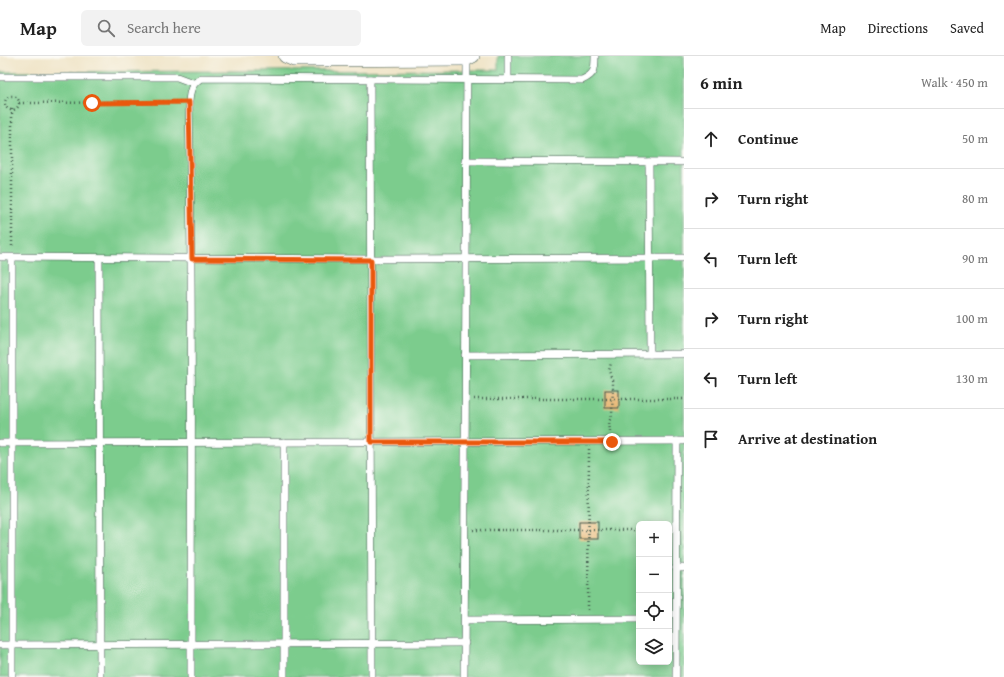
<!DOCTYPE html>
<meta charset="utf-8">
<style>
:root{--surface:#fff;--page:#f2f2f2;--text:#222;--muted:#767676;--line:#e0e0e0}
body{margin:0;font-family:"Gentium Book Plus",serif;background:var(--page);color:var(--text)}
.controls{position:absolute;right:12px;bottom:12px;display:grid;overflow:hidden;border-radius:6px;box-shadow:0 2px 10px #0003}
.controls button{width:36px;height:36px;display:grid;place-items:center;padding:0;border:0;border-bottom:1px solid var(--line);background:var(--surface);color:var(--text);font:20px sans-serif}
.stop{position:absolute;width:12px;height:12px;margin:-9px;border:3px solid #ea580c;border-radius:50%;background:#fff}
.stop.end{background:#ea580c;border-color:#fff;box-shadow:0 1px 4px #0008}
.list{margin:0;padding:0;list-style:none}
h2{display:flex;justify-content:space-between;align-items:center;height:52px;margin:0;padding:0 16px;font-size:17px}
h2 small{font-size:13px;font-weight:400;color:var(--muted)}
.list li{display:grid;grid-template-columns:26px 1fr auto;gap:12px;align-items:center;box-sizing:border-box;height:60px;padding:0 16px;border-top:1px solid var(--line)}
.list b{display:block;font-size:15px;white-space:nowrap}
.list em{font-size:13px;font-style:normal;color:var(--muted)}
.icon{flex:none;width:22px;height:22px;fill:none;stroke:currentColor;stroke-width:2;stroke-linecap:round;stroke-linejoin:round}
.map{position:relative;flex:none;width:684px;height:621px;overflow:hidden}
header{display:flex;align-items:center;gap:24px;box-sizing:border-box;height:56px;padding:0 20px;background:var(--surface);border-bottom:1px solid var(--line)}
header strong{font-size:19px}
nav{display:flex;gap:22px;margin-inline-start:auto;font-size:14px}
.search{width:280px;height:36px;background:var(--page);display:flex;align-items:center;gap:10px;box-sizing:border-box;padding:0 14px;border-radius:6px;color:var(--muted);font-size:15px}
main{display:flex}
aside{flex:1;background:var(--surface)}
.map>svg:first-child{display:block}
.green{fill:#7bcc8d;stroke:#4d8460;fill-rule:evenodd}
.building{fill:#e5b26c}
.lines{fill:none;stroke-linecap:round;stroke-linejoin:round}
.service-casing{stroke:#3e564a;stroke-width:8}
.minor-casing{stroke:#3e564a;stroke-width:14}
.path{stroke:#3e564a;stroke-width:2.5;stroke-dasharray:1 3;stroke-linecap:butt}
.service{stroke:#fff;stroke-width:7}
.minor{stroke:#fff;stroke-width:13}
.route{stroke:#ea580c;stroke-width:5}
</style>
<header>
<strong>Map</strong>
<div class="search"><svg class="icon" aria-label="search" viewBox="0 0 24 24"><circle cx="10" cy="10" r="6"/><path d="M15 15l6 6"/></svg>Search here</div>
<nav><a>Map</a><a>Directions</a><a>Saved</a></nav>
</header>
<main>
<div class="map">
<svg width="684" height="621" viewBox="0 0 684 621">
<rect width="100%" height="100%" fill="#fdfcf7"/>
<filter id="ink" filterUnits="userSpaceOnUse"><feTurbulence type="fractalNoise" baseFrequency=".025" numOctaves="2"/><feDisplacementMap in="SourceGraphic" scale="8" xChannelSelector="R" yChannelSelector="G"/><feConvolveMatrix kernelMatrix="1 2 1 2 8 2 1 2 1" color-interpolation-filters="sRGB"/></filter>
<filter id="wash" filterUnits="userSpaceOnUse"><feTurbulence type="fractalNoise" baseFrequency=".012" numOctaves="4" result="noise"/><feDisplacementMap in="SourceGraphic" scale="16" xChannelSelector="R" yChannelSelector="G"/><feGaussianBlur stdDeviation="0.9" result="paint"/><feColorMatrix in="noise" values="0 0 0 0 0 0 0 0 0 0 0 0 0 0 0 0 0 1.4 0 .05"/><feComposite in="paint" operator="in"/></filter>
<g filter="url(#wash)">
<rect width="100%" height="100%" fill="#efe3c5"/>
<path class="green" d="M498,0H684V621H0V16L498,14ZM639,468H669V606H639Z"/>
<g id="blocks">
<g class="building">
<rect x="605" y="334" width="14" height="18"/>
<rect x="579" y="466" width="19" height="17"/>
</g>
</g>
</g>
<g filter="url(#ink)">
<use href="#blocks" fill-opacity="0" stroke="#3e564a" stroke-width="1"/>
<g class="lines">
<defs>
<g id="service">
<polyline points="508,0 508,23"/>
<polyline points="0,21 177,21 193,27"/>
<polyline points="370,23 372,621"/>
<polyline points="465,105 684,106"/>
<polyline points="649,106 650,298"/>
<polyline points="0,201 371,203 684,202"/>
<polyline points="12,202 12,621"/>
<polyline points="99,203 100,621"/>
<polyline points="465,299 684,298"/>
<polyline points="284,386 284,621"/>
<polyline points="0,387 684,385"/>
<polyline points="676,512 684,512"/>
<polyline points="465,564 639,563"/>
<polyline points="0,589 465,587"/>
<path d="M191,621C191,429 193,238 189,46C190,34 191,29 201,22L582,24C595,18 595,14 595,0"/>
<polyline points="464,621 467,3"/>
<polyline points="676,621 677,385"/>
</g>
<polyline id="minor" points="285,0 294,4 467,3 473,0"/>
</defs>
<use href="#service" class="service-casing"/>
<use href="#minor" class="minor-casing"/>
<g class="path">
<circle cx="12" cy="47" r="7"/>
<polyline points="19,47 180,46"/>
<polyline points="12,53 12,193"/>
<polyline points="474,343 684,343"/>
<polyline points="610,376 609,366 612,359 613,327 609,315 611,307"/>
<polyline points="473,474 639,474"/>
<polyline points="588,554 589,393"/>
</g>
<use href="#service" class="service"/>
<use href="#minor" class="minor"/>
</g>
</g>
<g class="lines" filter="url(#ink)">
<polyline class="route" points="92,47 189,46 192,203 371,204 371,386 612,386"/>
</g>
</svg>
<div class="controls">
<button>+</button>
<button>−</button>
<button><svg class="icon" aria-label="locate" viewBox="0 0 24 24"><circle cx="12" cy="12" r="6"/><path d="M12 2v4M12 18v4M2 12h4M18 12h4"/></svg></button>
<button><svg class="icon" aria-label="layers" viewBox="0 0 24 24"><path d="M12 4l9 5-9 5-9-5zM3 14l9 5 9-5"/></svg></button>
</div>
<div class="stop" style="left:92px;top:47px"></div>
<div class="stop end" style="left:612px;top:386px"></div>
</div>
<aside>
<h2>6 min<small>Walk · 450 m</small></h2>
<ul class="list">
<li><svg class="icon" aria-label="ahead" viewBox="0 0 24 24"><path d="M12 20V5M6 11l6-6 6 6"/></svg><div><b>Continue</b></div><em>50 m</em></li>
<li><svg class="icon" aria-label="right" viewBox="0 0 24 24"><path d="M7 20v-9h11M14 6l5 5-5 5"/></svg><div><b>Turn right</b></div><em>80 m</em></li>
<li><svg class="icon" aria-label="left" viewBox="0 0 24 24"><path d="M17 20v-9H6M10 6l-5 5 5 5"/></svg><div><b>Turn left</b></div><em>90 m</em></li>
<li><svg class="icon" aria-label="right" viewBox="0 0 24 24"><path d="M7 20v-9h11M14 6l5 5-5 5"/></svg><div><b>Turn right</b></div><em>100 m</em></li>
<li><svg class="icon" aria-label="left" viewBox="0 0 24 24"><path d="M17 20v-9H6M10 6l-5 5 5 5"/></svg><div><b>Turn left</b></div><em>130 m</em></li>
<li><svg class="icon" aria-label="arrive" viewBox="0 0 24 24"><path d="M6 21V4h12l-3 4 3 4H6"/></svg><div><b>Arrive at destination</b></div></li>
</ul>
</aside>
</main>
